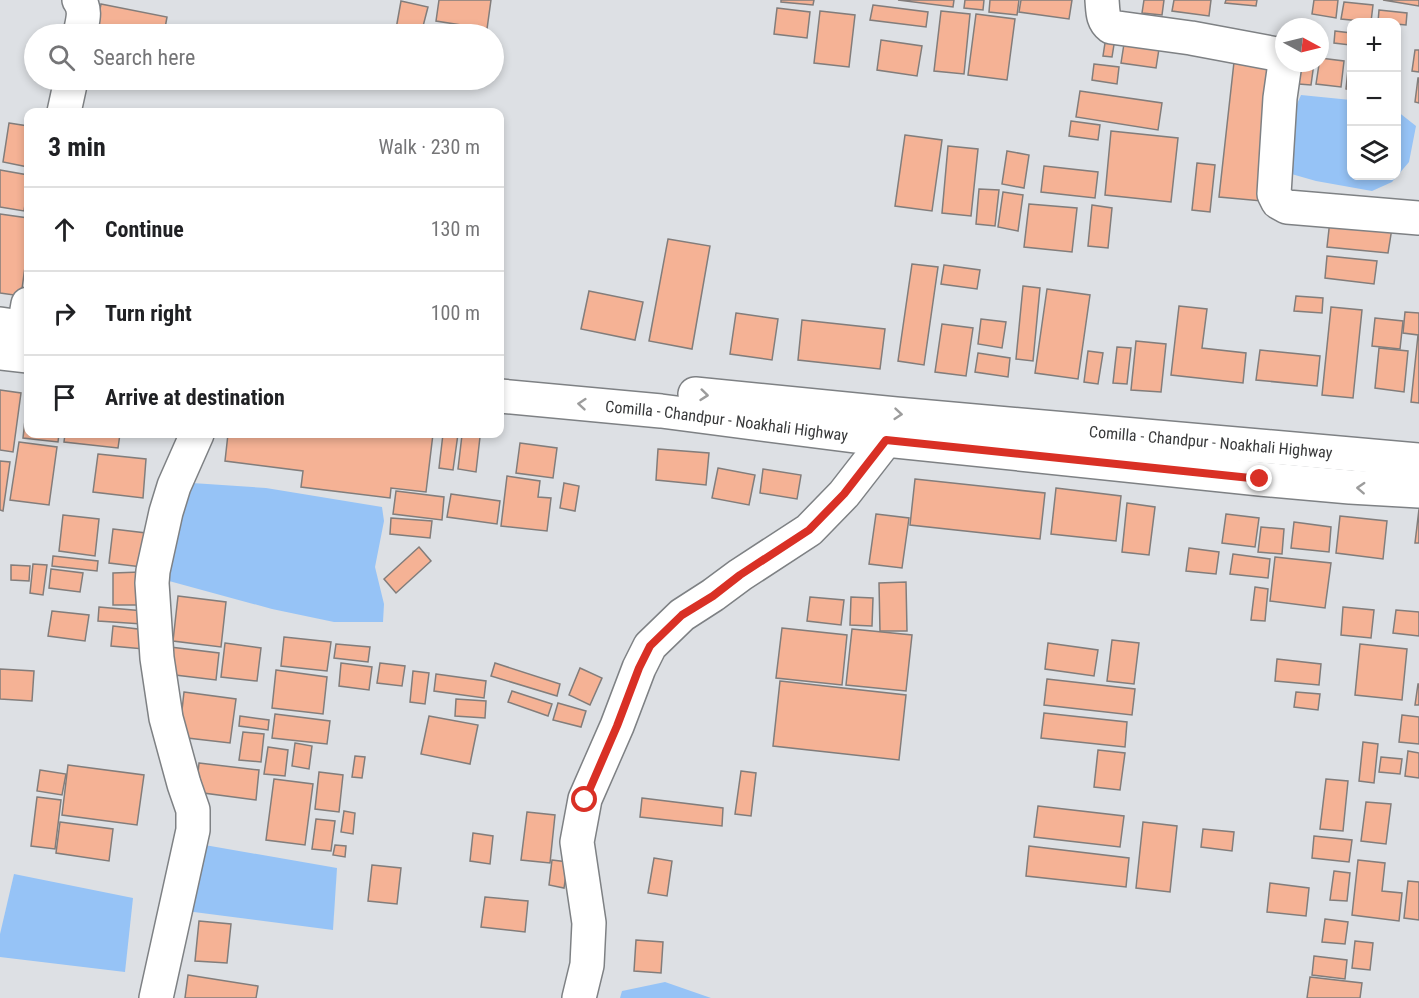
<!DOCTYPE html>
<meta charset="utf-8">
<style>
:root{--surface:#fff;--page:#f6f6f6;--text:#202124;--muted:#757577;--line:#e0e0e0}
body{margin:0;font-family:"Roboto Condensed",sans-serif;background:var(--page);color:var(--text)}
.controls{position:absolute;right:18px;top:18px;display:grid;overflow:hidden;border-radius:12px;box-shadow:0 3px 9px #0003}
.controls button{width:54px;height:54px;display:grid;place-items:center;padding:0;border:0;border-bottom:2px solid var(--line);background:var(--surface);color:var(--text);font:30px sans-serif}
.compass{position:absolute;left:1275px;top:18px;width:54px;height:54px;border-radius:50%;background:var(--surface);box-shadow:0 3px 9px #0003;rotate:97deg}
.stop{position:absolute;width:18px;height:18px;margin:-14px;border:4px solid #d93025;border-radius:50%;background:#fff}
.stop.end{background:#d93025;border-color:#fff;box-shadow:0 2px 6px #0008}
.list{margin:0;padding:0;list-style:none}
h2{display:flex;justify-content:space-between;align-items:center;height:78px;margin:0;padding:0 24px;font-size:26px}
h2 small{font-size:20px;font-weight:400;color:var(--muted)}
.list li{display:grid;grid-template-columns:39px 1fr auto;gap:18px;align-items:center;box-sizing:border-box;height:84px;padding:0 24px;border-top:2px solid var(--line)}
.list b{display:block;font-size:22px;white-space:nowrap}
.list em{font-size:20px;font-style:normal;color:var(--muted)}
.icon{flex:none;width:33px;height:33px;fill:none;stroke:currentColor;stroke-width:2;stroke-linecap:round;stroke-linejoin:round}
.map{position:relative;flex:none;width:1419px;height:998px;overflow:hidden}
.search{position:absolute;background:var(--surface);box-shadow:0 3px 9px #0003;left:24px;top:24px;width:480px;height:66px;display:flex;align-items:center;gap:15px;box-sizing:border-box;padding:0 21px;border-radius:33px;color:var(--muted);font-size:22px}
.panel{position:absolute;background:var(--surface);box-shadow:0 3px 9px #0003;left:24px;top:108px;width:480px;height:330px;border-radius:12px}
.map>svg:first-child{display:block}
.water{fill:#96c3f6}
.building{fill:#f5b295;stroke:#827d7b;stroke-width:1.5}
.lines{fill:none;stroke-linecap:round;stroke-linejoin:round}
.minor-casing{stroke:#7e8184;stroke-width:36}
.major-casing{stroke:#7e8184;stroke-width:36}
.minor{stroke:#fff;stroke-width:33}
.major{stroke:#fff;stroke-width:33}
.oneway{stroke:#9c9c9c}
.route{stroke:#d93025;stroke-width:8}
.labels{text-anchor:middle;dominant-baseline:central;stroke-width:6;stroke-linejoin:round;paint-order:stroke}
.street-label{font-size:16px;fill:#38393a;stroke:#eaedf1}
</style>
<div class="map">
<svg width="1419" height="998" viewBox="0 0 1419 998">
<rect width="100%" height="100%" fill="#dde0e4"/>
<g class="water">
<polygon points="1301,95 1351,100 1352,176 1396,176 1397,111 1416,126 1409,162 1392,182 1372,191 1316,181 1288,173 1285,131"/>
<polygon points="192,483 266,488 382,507 384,521 375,567 384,604 383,622 334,622 272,609 169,581 172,543"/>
<polygon points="199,844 337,868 333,930 186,911"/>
<polygon points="14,874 133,898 125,972 0,957 0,934"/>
<polygon points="665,982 711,998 620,998 622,991"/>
</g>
<g class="building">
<polygon points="439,0 491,0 487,29 436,21"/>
<polygon points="781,0 814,0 813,5 781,2"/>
<polygon points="898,0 954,0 953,7"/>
<polygon points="965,0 984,0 983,10 964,8"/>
<polygon points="990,0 1019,0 1017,15 989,12"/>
<polygon points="1021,0 1072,0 1069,19 1019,12"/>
<polygon points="1144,0 1164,0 1162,15 1142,13"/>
<polygon points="1174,0 1211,0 1209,16 1172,11"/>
<polygon points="1226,0 1257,0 1256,6 1225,3"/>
<polygon points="1314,0 1338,0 1336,18 1312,14"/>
<polygon points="1383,0 1419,0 1419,6"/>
<polygon points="401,1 428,7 421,34 396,29"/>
<polygon points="1344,2 1373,5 1371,22 1341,19"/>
<polygon points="101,4 167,17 164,34 95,34"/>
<polygon points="873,5 928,12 926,27 870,20"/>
<polygon points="777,8 810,12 807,38 774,34"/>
<polygon points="1379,10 1407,13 1406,25 1396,24 1396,22 1378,22"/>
<polygon points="820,11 855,15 849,67 814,63"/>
<polygon points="941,11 970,14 964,74 934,71"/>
<polygon points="976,14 1015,19 1007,80 968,75"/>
<polygon points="1107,30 1116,32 1112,57 1103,56"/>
<polygon points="1126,31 1161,36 1156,68 1121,63"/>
<polygon points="1335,31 1351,33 1350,45 1334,43"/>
<polygon points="881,40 922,46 917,76 877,70"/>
<polygon points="1415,50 1419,50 1419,72 1412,71"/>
<polygon points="1235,53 1277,57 1262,201 1219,197"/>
<polygon points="1320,58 1344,61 1341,87 1316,84"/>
<polygon points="1349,60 1352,60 1352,90 1346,89"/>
<polygon points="1289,63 1314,63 1311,85 1286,83"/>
<polygon points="1094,64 1119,67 1117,84 1092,80"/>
<polygon points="1418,78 1419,78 1419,103 1415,102"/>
<polygon points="1080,91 1162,103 1158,130 1076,117"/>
<polygon points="1071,121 1100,125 1098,140 1069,136"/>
<polygon points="9,123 28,126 28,167 3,162"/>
<polygon points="1111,131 1178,138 1171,202 1105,195"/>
<polygon points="905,135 942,140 932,211 895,206"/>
<polygon points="948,146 978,149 971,216 942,213"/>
<polygon points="1007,151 1029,155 1024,188 1002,184"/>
<polygon points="1197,163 1215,165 1210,212 1192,210"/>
<polygon points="1044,166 1098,172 1095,198 1041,192"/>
<polygon points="0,170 28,175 28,185 24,211 0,207"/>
<polygon points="979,189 999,190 995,226 976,224"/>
<polygon points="1003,192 1023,195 1018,231 998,227"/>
<polygon points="1029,204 1077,208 1072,252 1024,247"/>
<polygon points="1092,205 1112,208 1108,248 1088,246"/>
<polygon points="0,214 28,218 28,245 21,296 0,293"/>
<polygon points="1330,220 1392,228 1388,253 1327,247"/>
<polygon points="668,239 710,246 692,349 649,341"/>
<polygon points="1327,256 1377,261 1374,284 1325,278"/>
<polygon points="912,264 938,267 924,365 898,361"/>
<polygon points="944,265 980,270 977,289 941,284"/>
<polygon points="1023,286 1040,288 1033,361 1016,359"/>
<polygon points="1047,289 1090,295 1078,379 1035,373"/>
<polygon points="589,291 643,302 635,340 581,329"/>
<polygon points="1296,296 1323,298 1322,313 1294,311"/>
<polygon points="1179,306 1207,309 1202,348 1246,353 1243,383 1171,375"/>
<polygon points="1331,307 1362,310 1353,398 1322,395"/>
<polygon points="1405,312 1419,313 1419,403 1411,402 1418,335 1403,333"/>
<polygon points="736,313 778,319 772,360 730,354"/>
<polygon points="1375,318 1403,321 1400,349 1372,346"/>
<polygon points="981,319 1006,322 1002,348 978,344"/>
<polygon points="802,320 885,329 880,369 798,360"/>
<polygon points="942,324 973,328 966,376 935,372"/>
<polygon points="1136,341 1166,344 1161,392 1131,390"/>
<polygon points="1117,347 1131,348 1127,384 1113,383"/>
<polygon points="1379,348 1408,351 1404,392 1375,388"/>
<polygon points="1260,350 1320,356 1317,386 1256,380"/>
<polygon points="1088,351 1103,353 1098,384 1084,382"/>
<polygon points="978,353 1010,358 1008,377 975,372"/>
<polygon points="0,390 21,393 13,452 0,450"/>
<polygon points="28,393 28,434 59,434 58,442 23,438"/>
<polygon points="65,434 120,434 118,448 64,442"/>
<polygon points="228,434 433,434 426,492 391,488 390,498 301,487 303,471 225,461"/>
<polygon points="443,434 458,434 453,470 439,468"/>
<polygon points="462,435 480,437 476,472 458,469"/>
<polygon points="19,442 57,447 49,505 10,500"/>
<polygon points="520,443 557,448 553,478 516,473"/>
<polygon points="658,449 709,453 706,485 656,480"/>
<polygon points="98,454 146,459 143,498 93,492"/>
<polygon points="0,461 10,462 3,511 0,510"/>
<polygon points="718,468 755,475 749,505 712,498"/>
<polygon points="763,469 801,475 797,499 760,493"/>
<polygon points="507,476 540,481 538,497 551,498 547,531 501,526"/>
<polygon points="915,479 1045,493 1040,539 910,525"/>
<polygon points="564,483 579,486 575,511 560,508"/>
<polygon points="1056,488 1121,496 1116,541 1051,534"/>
<polygon points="396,491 444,497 442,520 393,514"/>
<polygon points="451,494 500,501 497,524 447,517"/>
<polygon points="1127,503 1155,507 1149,555 1122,552"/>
<polygon points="1419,509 1419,543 1415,543"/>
<polygon points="876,514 909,518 902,568 869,564"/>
<polygon points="1226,514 1259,518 1255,547 1222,543"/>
<polygon points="63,515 99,519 95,556 59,551"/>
<polygon points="1340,516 1387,521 1383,559 1336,553"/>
<polygon points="391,518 432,521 430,538 390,534"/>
<polygon points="1294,522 1331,527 1329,552 1291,548"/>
<polygon points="1261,527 1284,529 1282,554 1258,552"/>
<polygon points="113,529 146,533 142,567 109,563"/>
<polygon points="419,547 431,561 396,593 384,579"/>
<polygon points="1189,548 1219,552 1216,574 1186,571"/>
<polygon points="1233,554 1270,559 1268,578 1230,574"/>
<polygon points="53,556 98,561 97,571 52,566"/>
<polygon points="1275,557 1331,563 1325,608 1270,601"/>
<polygon points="33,564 47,565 43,595 30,593"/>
<polygon points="11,565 30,566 29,581 11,580"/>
<polygon points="51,569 83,573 80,592 49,588"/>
<polygon points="141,572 142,605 113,605 113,573"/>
<polygon points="906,582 907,631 880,631 879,583"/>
<polygon points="1255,587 1268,589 1265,621 1251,620"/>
<polygon points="178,596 226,602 221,647 173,641"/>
<polygon points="810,597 844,600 841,625 807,621"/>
<polygon points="851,597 873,598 872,626 850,625"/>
<polygon points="99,607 144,611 142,624 98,621"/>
<polygon points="1343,607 1374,610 1371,638 1341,635"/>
<polygon points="1396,610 1419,612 1419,636 1393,633"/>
<polygon points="52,611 89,615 85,641 48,636"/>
<polygon points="113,626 146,630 144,649 111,646"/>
<polygon points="782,628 847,635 842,685 776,678"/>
<polygon points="852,629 912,635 906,691 846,685"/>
<polygon points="284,637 331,642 327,671 281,666"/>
<polygon points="1112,640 1139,643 1134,684 1107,681"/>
<polygon points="225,643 261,648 257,681 221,677"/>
<polygon points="1048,643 1098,650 1094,676 1045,669"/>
<polygon points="336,644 370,647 368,662 334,658"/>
<polygon points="1360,644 1407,649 1402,700 1355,695"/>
<polygon points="170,647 219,653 216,680 167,674"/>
<polygon points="1277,659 1321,664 1319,685 1275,681"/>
<polygon points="341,663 372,667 369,690 339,686"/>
<polygon points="380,663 405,666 402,686 377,683"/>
<polygon points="495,663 560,684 557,696 491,676"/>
<polygon points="580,668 602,678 590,705 569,695"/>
<polygon points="0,669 34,671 32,701 0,699"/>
<polygon points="276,670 327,677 323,714 272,708"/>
<polygon points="413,671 429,673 425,704 410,702"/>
<polygon points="436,674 486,681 484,698 434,691"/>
<polygon points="1047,679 1135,689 1132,715 1044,705"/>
<polygon points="780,681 906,695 899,760 773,746"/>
<polygon points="1418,684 1419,684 1419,705 1415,705"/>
<polygon points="512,691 552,704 548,716 508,702"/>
<polygon points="184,692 236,699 230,743 179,737"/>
<polygon points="1296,692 1320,694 1318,710 1294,707"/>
<polygon points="456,699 486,701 485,718 455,716"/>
<polygon points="558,703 586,711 581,727 553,720"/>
<polygon points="1044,713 1127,722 1125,747 1041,738"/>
<polygon points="275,714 330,721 327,744 272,738"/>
<polygon points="1402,715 1419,717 1419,744 1399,742"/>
<polygon points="240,716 269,720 268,730 239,726"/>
<polygon points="429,716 478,725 470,764 421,754"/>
<polygon points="243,732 264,734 261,762 239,760"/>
<polygon points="1363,742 1378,744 1374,783 1359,781"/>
<polygon points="295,743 312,746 309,769 292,766"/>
<polygon points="268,747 288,750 285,776 264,774"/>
<polygon points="1098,750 1125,753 1120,790 1094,787"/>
<polygon points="1408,751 1419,753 1419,778 1405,776"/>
<polygon points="355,756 365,757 362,778 352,777"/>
<polygon points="1381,757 1402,759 1400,774 1379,772"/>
<polygon points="199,763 259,770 256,800 196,792"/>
<polygon points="68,765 144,775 137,825 62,815"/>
<polygon points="40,770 66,774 62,795 37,791"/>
<polygon points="741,771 756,773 751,816 735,814"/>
<polygon points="319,772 343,775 339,812 315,809"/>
<polygon points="274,779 313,784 305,845 266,840"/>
<polygon points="1326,779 1348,781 1343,831 1320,829"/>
<polygon points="37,797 61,800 55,849 31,846"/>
<polygon points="642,798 723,808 722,826 640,817"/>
<polygon points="1366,802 1391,804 1386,844 1361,841"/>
<polygon points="1038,806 1124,816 1120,847 1034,837"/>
<polygon points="344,811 355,813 353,834 341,832"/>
<polygon points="527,812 555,815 550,863 521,860"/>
<polygon points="316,819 335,821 331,851 312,849"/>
<polygon points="60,822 113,829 109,861 56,853"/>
<polygon points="1143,822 1177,826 1170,892 1136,888"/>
<polygon points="1203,829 1234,832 1232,851 1201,847"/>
<polygon points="473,833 493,836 490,864 470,861"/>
<polygon points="1314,836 1352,840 1349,862 1312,858"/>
<polygon points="335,845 346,846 345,857 333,855"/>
<polygon points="1029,846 1129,858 1126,887 1026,876"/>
<polygon points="654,858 672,861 667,896 648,893"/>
<polygon points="552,860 568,862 564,888 549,885"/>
<polygon points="1358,860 1385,863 1382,891 1402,893 1399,921 1352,915"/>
<polygon points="372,865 401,868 397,904 368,901"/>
<polygon points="1334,871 1350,873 1347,901 1330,900"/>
<polygon points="1408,881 1419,882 1419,920 1404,918"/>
<polygon points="1270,883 1309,888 1306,916 1267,912"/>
<polygon points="485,897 528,901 525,932 481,927"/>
<polygon points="1325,919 1348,922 1345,944 1322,942"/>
<polygon points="199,921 231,924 227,963 195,961"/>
<polygon points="636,940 663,942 661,973 634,971"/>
<polygon points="1355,941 1373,943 1370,970 1352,968"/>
<polygon points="1314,956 1347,960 1345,979 1312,975"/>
<polygon points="188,975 258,986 256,998 185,998"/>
<polygon points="1310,977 1362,983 1360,998 1307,998"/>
</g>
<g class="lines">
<defs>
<g id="minor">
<path d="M79,0C87,11 82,22 80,34"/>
<path d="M1102,0C1103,11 1102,20 1111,27L1191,38L1282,55L1284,59"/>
<polyline points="1285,63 1280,98 1274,194 1278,202 1287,207 1419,218"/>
<polyline points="64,112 71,80"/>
<polyline points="24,327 28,304"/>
<polyline points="156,998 193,830 193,810 184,784 166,718 157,658 152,583 153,571 166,512 174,486 197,434"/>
<polyline points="579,998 587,965 589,923 577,842 585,799 617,726 639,668 650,646 682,615 713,595 740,575 809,530 844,494 886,440"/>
</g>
<g id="major">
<polyline points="0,324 28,328"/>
<polyline points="0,353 28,356"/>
<path id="s1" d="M695,394L896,414L1419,460"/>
<path id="s2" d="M500,396L661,411L886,440L1260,479L1350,487L1419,491"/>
</g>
</defs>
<use href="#minor" class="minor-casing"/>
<use href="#major" class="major-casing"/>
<use href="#minor" class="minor"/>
<use href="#major" class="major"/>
</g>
<defs><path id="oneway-chevron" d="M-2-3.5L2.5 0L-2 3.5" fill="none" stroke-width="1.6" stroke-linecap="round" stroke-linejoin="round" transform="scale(1.5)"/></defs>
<g class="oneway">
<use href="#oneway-chevron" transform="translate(704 395) rotate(6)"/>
<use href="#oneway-chevron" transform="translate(582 404) rotate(-175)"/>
<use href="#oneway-chevron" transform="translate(898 414) rotate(5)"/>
<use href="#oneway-chevron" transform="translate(1361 488) rotate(-177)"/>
</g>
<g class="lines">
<polyline class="route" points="585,800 617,726 639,668 650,646 682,615 713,596 740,575 809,530 844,494 886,440 1260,479"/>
</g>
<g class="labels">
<g class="street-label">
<text stroke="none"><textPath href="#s2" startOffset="228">Comilla - Chandpur - Noakhali Highway</textPath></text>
<text stroke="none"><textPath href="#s1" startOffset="518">Comilla - Chandpur - Noakhali Highway</textPath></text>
</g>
</g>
</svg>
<div class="controls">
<button>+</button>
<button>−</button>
<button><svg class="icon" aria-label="layers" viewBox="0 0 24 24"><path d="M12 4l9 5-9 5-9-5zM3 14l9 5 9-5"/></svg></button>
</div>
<svg class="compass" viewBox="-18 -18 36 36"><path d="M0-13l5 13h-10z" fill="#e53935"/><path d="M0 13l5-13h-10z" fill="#757577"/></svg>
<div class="stop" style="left:585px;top:800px"></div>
<div class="stop end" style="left:1260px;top:479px"></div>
<div class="search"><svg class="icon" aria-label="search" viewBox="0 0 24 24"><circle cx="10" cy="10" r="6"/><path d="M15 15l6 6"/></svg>Search here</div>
<section class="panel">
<h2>3 min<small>Walk · 230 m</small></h2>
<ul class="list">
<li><svg class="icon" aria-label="ahead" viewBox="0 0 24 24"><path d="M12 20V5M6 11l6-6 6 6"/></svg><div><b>Continue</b></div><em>130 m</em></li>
<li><svg class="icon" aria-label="right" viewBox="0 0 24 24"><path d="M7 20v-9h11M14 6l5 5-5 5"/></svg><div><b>Turn right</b></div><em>100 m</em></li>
<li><svg class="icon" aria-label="arrive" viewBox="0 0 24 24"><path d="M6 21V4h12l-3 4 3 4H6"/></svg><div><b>Arrive at destination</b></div></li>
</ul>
</section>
</div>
